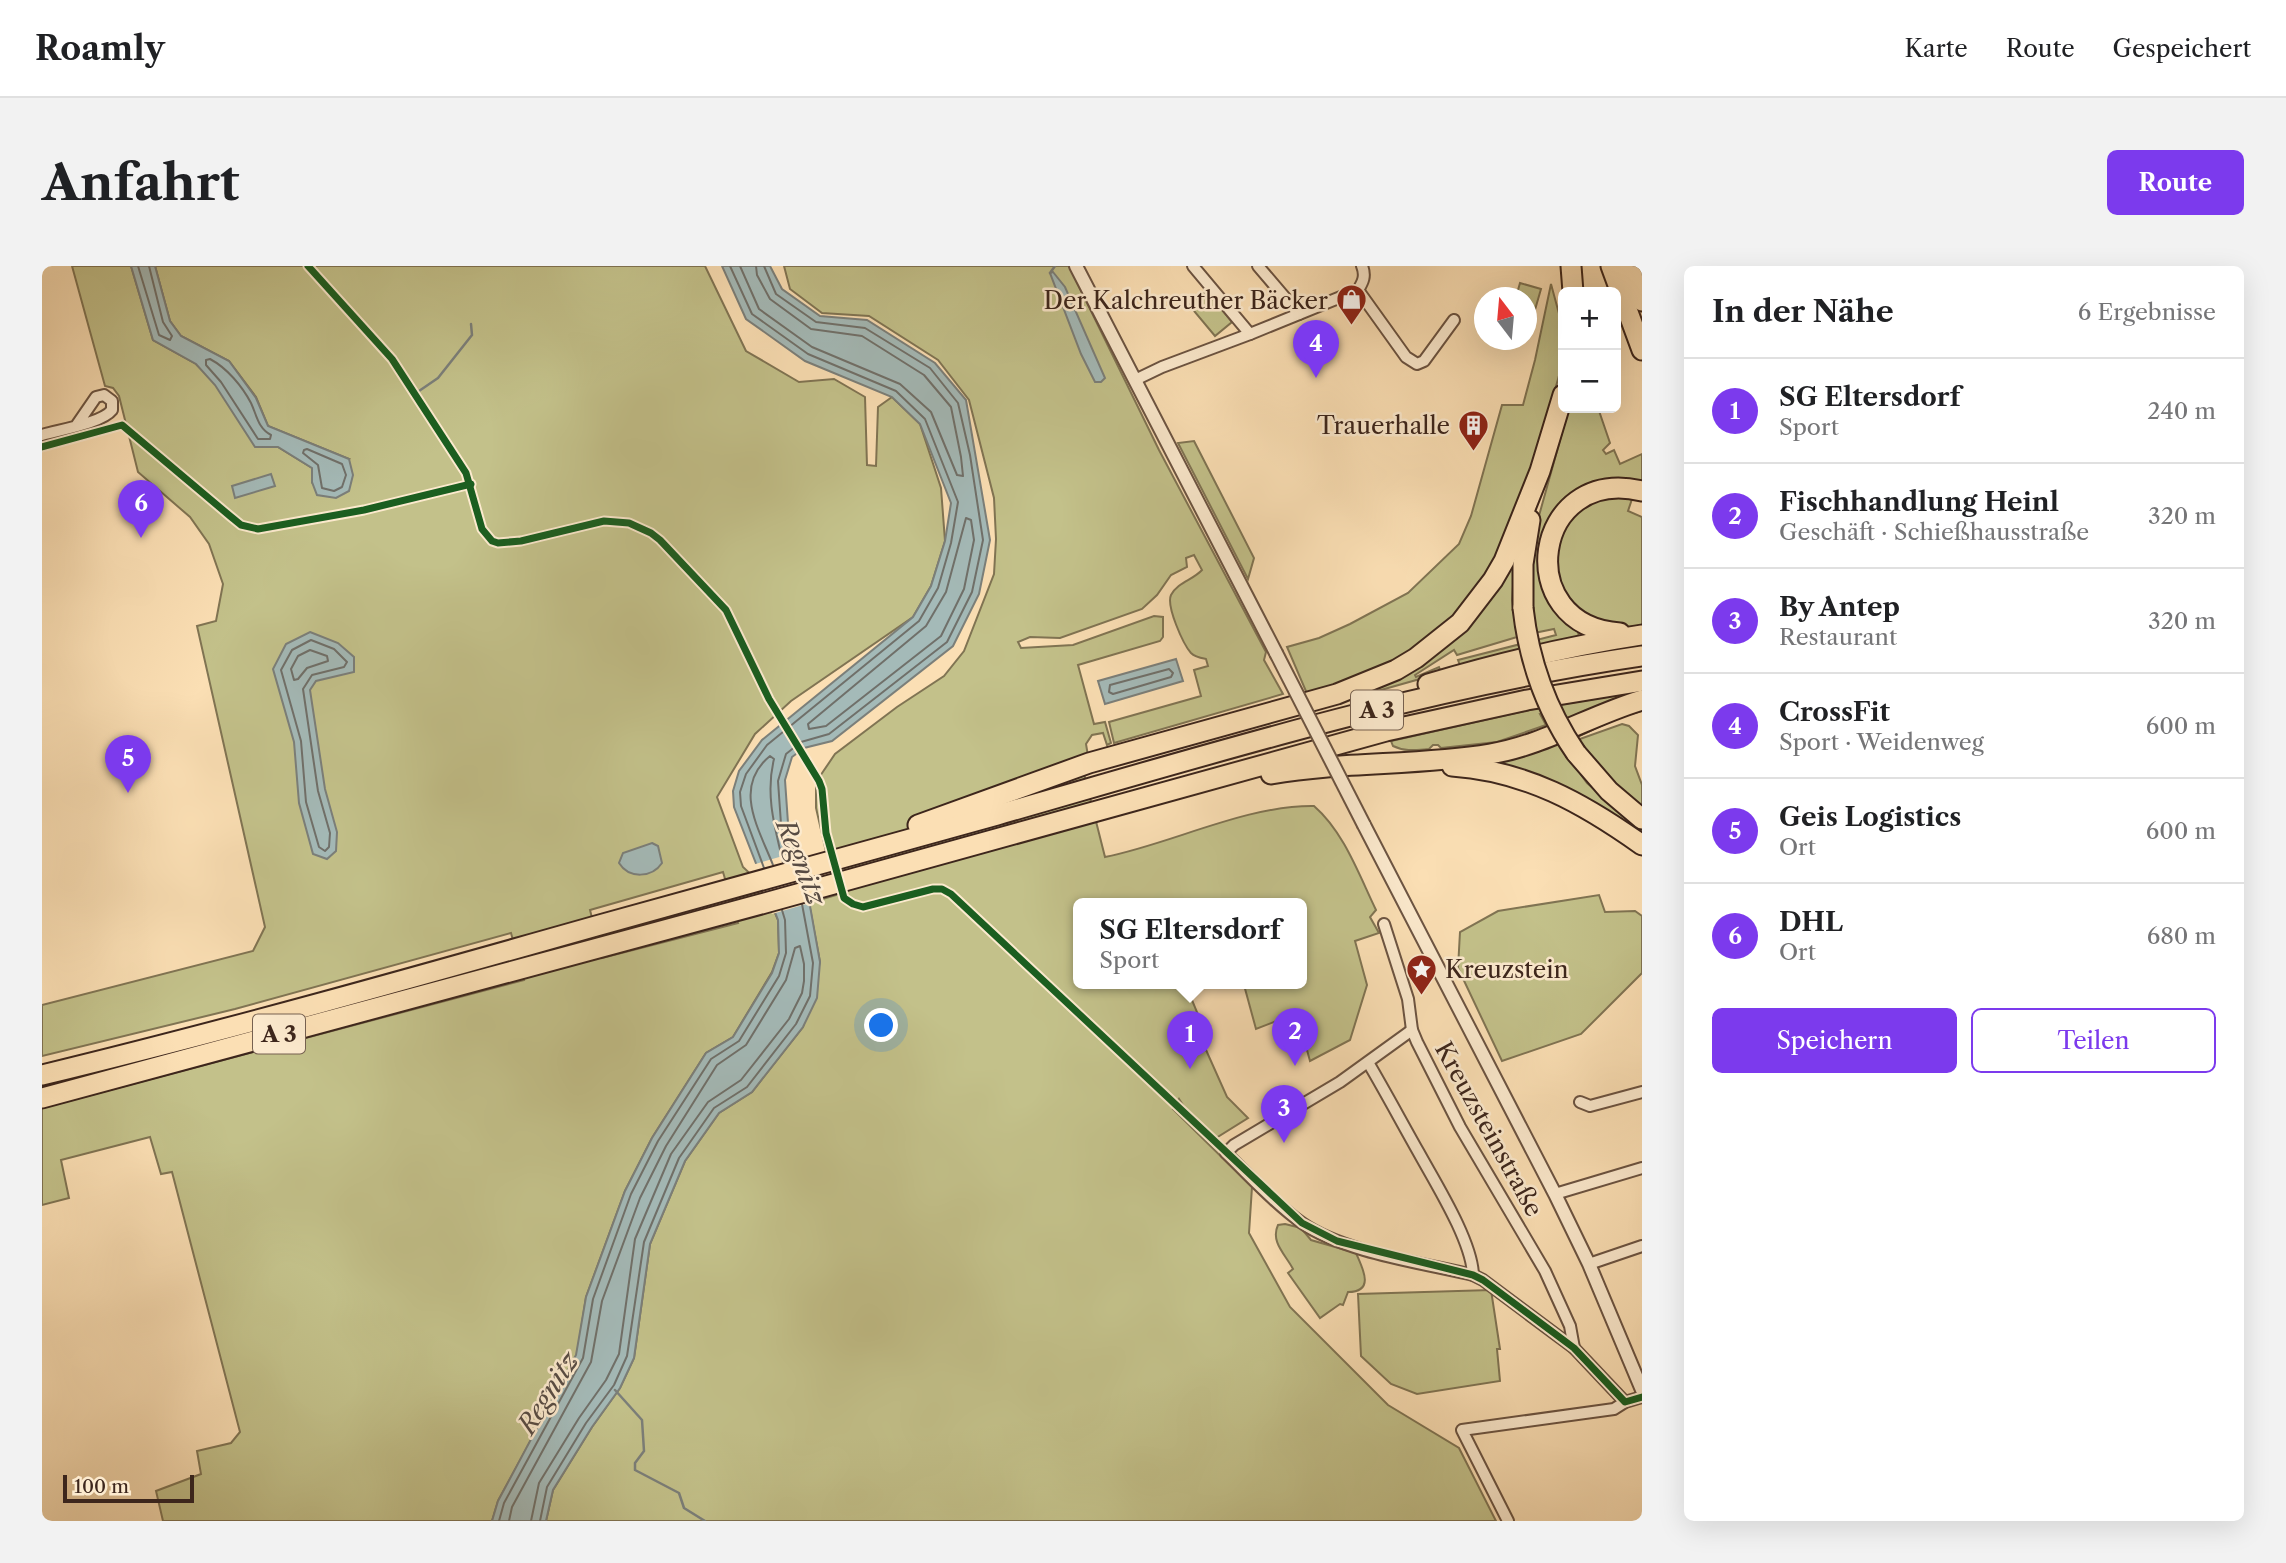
<!DOCTYPE html>
<html lang="de">
<meta charset="utf-8">
<style>
:root{--surface:#fff;--page:#f2f2f2;--text:#202124;--muted:#757577;--line:#e0e0e0;--accent:#7c3aed}
body{margin:0;font-family:"Libre Caslon Text",serif;background:var(--page);color:var(--text)}
.controls{position:absolute;right:21px;top:21px;display:grid;overflow:hidden;border-radius:10px;box-shadow:0 7px 28px #0002}
.controls button{width:63px;height:63px;display:grid;place-items:center;padding:0;border:0;border-bottom:2px solid var(--line);background:var(--surface);color:var(--text);font:35px sans-serif}
.compass{position:absolute;left:1432px;top:21px;width:63px;height:63px;border-radius:50%;background:var(--surface);box-shadow:0 7px 28px #0002;rotate:344deg}
.scale{position:absolute;left:21px;bottom:18px;width:131px;box-sizing:border-box;padding-left:7px;border:4px solid #3d261c;border-top:0;font-size:19px;line-height:24px;white-space:nowrap;color:#3d261c;-webkit-text-stroke:5px #fceace;paint-order:stroke}
.you{position:absolute;left:840px;top:760px;width:24px;height:24px;margin:-18px;border:5px solid #fff;border-radius:50%;background:#1a73e8;box-shadow:0 0 0 10px #1a73e833}
.badge{display:grid;place-items:center;width:46px;height:46px;border-radius:50%;background:var(--accent);color:#fff;font-size:23px;font-weight:700}
.pin{position:absolute;translate:-50% -58px;filter:drop-shadow(0 2px 4px #0008)}
.pin::after{content:'';position:absolute;top:37px;width:24px;height:21px;background:inherit;clip-path:polygon(0 0,100% 0,50% 100%)}
.popup{position:absolute;left:1031px;top:632px;width:234px;height:91px;box-sizing:border-box;display:grid;place-content:center;border-radius:10px;background:var(--surface);filter:drop-shadow(0 2px 5px #0005);font-size:23px;white-space:nowrap;color:var(--muted)}
.popup b{font-size:26px;color:var(--text)}
.popup::after{content:'';position:absolute;left:50%;top:100%;margin-left:-14px;border:14px solid transparent;border-top-color:var(--surface)}
.list{margin:0;padding:0;list-style:none}
h2{display:flex;justify-content:space-between;align-items:center;height:91px;margin:0;padding:0 28px;font-size:30px}
h2 small{font-size:23px;font-weight:400;color:var(--muted)}
.list li{display:grid;grid-template-columns:46px 1fr auto;gap:21px;align-items:center;box-sizing:border-box;height:105px;padding:0 28px;border-top:2px solid var(--line)}
.list b{display:block;font-size:26px;white-space:nowrap}
.list p{margin:0;font-size:23px;white-space:nowrap;color:var(--muted)}
.list em{font-size:23px;font-style:normal;color:var(--muted)}
.actions{display:flex;gap:14px;padding:21px 28px}
.actions a{flex:1;padding:16px 0;border:2px solid var(--accent);border-radius:10px;text-align:center;font-size:24px;color:var(--accent)}
.actions .main{background:var(--accent);color:#fff}
.map{position:relative;flex:none;width:1600px;height:1255px;overflow:hidden;border-radius:10px}
header{display:flex;align-items:center;gap:42px;box-sizing:border-box;height:98px;padding:0 35px;background:var(--surface);border-bottom:2px solid var(--line)}
header strong{font-size:33px}
nav{display:flex;gap:38px;margin-inline-start:auto;font-size:24px}
.intro{display:flex;align-items:center;justify-content:space-between;box-sizing:border-box;height:168px;padding:0 42px}
h1{margin:0;font-size:49px}
.button{padding:18px 32px;border-radius:10px;background:var(--accent);color:#fff;font-size:24px;font-weight:700}
main{display:flex;gap:42px;padding:0 42px}
aside{flex:1;background:var(--surface);border-radius:10px;box-shadow:0 7px 28px #0002}
.map>svg:first-child{display:block}
.green{fill:#c3c18a;stroke:#807453;stroke-width:2;fill-rule:evenodd}
.water{fill:#a4bab8;stroke:#7b7f7a;stroke-width:2}
.pier{fill:#fbdfb4}
.lines{fill:none;stroke-linecap:round;stroke-linejoin:round}
.shore{stroke:#70706a;stroke-width:2}
.stream{stroke:#7b7f7a;stroke-width:2.5}
.minor-casing{stroke:#6c5442;stroke-width:14}
.tertiary-casing{stroke:#6c5442;stroke-width:16}
.motorway-casing{stroke:#3d261c;stroke-width:23}
.minor{stroke:#fceace;stroke-width:10}
.tertiary{stroke:#fceace;stroke-width:12}
.motorway{stroke:#fbdfb4;stroke-width:19}
.tertiary-bridge-casing{stroke:#6c5442;stroke-width:16;stroke-linecap:butt}
.motorway-bridge-casing{stroke:#3d261c;stroke-width:23;stroke-linecap:butt}
.tertiary-bridge{stroke:#fceace;stroke-width:12}
.motorway-bridge{stroke:#fbdfb4;stroke-width:19}
.cycleway-casing{stroke:#fceace;stroke-width:11}
.cycleway{stroke:#1b5e20;stroke-width:7}
.labels{text-anchor:middle;dominant-baseline:central;stroke-width:5;stroke-linejoin:round;paint-order:stroke}
.shield{fill:#fceace;stroke:#766151;stroke-width:2}
.shield-label{font-size:23px;font-weight:bold;fill:#3d261c}
.poi-label{font-size:24px;fill:#3d261c;stroke:#fceace;text-anchor:end}
.street-label{font-size:24px;fill:#3d261c;stroke:#fceace}
.water-label{font-size:26px;font-style:italic;fill:#574b43;stroke:#fceace}
</style>
<header>
<strong>Roamly</strong>
<nav><a>Karte</a><a>Route</a><a>Gespeichert</a></nav>
</header>
<div class="intro"><h1>Anfahrt</h1><a class="button">Route</a></div>
<main>
<div class="map">
<svg width="1600" height="1255" viewBox="0 0 1600 1255">
<rect width="100%" height="100%" fill="#fbdfb4"/>
<filter id="stains"><feTurbulence type="fractalNoise" baseFrequency=".00286" numOctaves="4"/><feColorMatrix values="0 0 0 0 .2 0 0 0 0 .09 0 0 0 0 .02 0 0 0 .5 -.17"/></filter>
<radialGradient id="worn" r=".72"><stop offset=".6" stop-color="#630" stop-opacity="0"/><stop offset="1" stop-color="#630" stop-opacity=".3"/></radialGradient>
<g class="green">
<path d="M30,0H89L111,74L154,98L236,181L270,202V216L307,193L226,160L214,131L187,95L139,70L128,55L113,0H663L704,85L757,116L792,113L823,131L825,199L834,200L836,141L850,131L878,158L899,222L903,275L889,320L871,351L749,435L713,468L675,531L701,601L722,621L736,654L737,687L730,706L691,771L664,787L610,872L583,925L544,1031L535,1089L456,1235L450,1255H121L114,1225L159,1208L155,1185L189,1177L198,1166L130,906L119,908L108,871L19,894L27,932L0,939V842L482,714L469,667L193,743L0,790V739L211,685L223,661L155,360L174,355L181,318L167,278L148,251L96,206L77,130L71,122L63,120ZM681,606L696,657L560,692L548,644Z"/>
<path d="M742,0H1027L1117,184L1224,386L1222,394L1241,428L1072,477L1067,456L1159,430L1152,404L1166,400L1164,393C1159,392 1153,391 1149,387C1141,378 1124,340 1129,329C1136,316 1151,314 1160,304L1152,289L1144,292L1145,301L1129,309L1115,329L1100,343L1018,372L988,371L976,376L979,382L1031,379L1112,350L1121,351V371L1118,375L1036,399L1052,458L1063,456L1069,477L1065,479L1061,467L1050,469L1044,478L1046,490L1038,492L1063,591C1129,578 1204,539 1272,540C1302,566 1317,609 1334,644L1328,651L1337,667L1313,675L1325,719L1308,774L1268,795L1255,747L1214,763L1202,719L1198,717H1260V637H1036V717H1143L1166,773L1160,775L1185,831L1206,852L1174,872L1146,847L1137,833L1131,843L1210,921L1207,967L1248,1041L1346,1139L1417,1182L1454,1255H504L511,1224L550,1161L578,1122L592,1092L608,978L643,895L677,847L710,826L761,761L778,696L767,637L794,629L774,542V516L793,488L855,441L902,410L922,385L952,308L954,273L952,232L927,134L896,94L827,50L780,47L748,23Z"/>
<polygon points="1478,17 1499,23 1486,68 1484,32 1474,31"/>
<polygon points="1509,18 1519,55 1518,106 1494,192 1460,288 1417,348 1352,398 1266,430 1245,381 1277,372 1308,358 1366,327 1417,278 1429,250 1460,139 1481,139 1493,94"/>
<polygon points="1165,25 1190,56 1173,70 1147,39"/>
<polygon points="1527,142 1556,142 1568,177 1561,184 1564,188 1572,184 1578,198 1600,188 1600,218 1575,216 1501,274 1535,361 1537,371 1419,402 1416,394 1514,369 1512,363 1492,367 1489,293 1493,264"/>
<polygon points="1152,175 1212,292 1206,313 1136,177"/>
<polygon points="1591,230 1586,245 1600,251 1600,360 1585,361 1542,350 1519,323 1513,284 1529,251 1558,231"/>
<polygon points="1473,292 1470,334 1475,371 1415,389 1412,384 1373,409 1374,411 1397,401 1399,407 1286,439 1344,415"/>
<path d="M1600,425L1524,457L1517,445L1498,448L1504,459L1455,476L1399,482L1396,479H1391L1387,483C1374,484 1363,486 1351,480L1349,475L1492,443Z"/>
<polygon points="1600,442 1600,445 1578,451 1518,479 1545,517 1600,564 1600,571 1444,496"/>
<polygon points="1580,458 1587,460 1596,469 1593,500 1600,519 1600,541 1566,512 1535,474"/>
<polygon points="1557,629 1563,646 1593,645 1600,650 1600,707 1539,768 1460,795 1416,702 1418,666 1456,645"/>
<path d="M1243,958L1259,962L1269,974L1314,987C1320,1001 1334,1026 1306,1026L1301,1039L1298,1038L1278,1052L1246,1007L1251,1003C1244,989 1228,976 1236,959Z"/>
<polygon points="1449,1024 1458,1083 1455,1083 1458,1115 1375,1128 1349,1118 1319,1090 1316,1028"/>
</g>
<g class="water">
<polygon points="89,0 113,0 128,55 139,70 187,95 214,132 226,160 307,193 311,209 307,225 294,232 275,229 270,216 270,202 236,181 213,181 173,119 154,98 111,74"/>
<polygon points="680,0 728,0 740,23 778,50 825,54 893,97 924,134 948,274 937,328 911,380 790,475 762,482 750,491 743,514 746,557 768,640 778,696 775,732 761,761 710,826 677,847 643,895 608,978 592,1092 578,1122 550,1161 511,1224 504,1255 450,1255 456,1235 534,1089 544,1031 583,925 610,872 664,787 691,771 730,707 737,687 736,654 692,541 691,525 697,505 720,474 871,351 889,320 903,275 909,237 878,158 850,131 763,95 704,53"/>
<polygon points="1011,6 1023,21 1063,112 1059,116 1053,116 1039,88 1008,7"/>
<polygon points="229,208 233,220 193,232 190,220"/>
<polygon points="268,366 296,377 312,391 312,406 274,415 268,424 283,523 295,566 294,585 285,593 271,588 257,537 252,476 231,403 244,378"/>
<polygon points="1134,393 1141,415 1063,438 1056,415"/>
<path d="M610,577L616,580L620,597C610,612 587,613 577,597L581,587Z"/>
</g>
<polygon class="pier" points="758,585 771,636 730,648 710,599"/>
<g class="lines">
<g class="shore">
<polyline points="96,0 117,69 128,74 130,70 121,56 107,0"/>
<polyline points="688,0 710,48 766,88 854,125 883,153 916,236 909,277 896,322 877,355 725,479 704,508 698,526 699,540 722,602"/>
<polyline points="698,0 717,43 770,81 858,118 889,146 915,209 921,210 919,191 909,141 882,109 820,70 769,63 728,33 715,9 714,0"/>
<polyline points="722,0 734,28 774,56 823,62 888,102 916,137 928,189 941,274 930,326 905,376 787,468 759,476 744,488 736,515 739,558 750,594"/>
<path d="M164,94L168,93C185,102 200,120 209,137C215,150 216,162 229,169L228,173H216L179,116L164,99Z"/>
<polygon points="265,183 300,198 304,209 300,221 292,225 280,222 276,199 261,187 262,184"/>
<polygon points="924,252 929,254 932,274 922,323 899,370 784,460 767,463 766,458 884,360 904,326"/>
<polygon points="269,374 292,383 305,396 302,401 270,409 261,423 276,525 288,567 287,581 283,585 277,581 264,536 259,475 239,404 250,384"/>
<polygon points="268,384 285,390 286,395 265,402 256,413 252,414 249,403 256,390"/>
<polygon points="1127,403 1131,407 1129,411 1071,428 1067,426 1068,419"/>
<path d="M731,599C717,563 690,521 728,490L732,493C723,529 733,562 741,596"/>
<polyline points="457,1255 462,1237 541,1092 551,1033 589,928 616,875 669,793 697,775 737,710 744,687 743,654 740,644"/>
<polyline points="467,1255 470,1241 549,1096 560,1035 598,932 624,880 675,799 704,779 744,714 753,682 758,680 762,698 762,715 760,727 747,753 699,814 666,836 629,888 593,973 577,1088 564,1114 537,1152 497,1217 489,1255"/>
<polyline points="498,1255 505,1221 544,1157 572,1119 585,1090 602,976 637,892 672,842 705,821 754,758 768,730 771,697 760,638"/>
</g>
<g class="stream">
<polyline points="1008,7 1013,0"/>
<polyline points="377,125 396,112 430,69 429,58"/>
<polyline points="573,1124 600,1154 602,1185 593,1197 593,1204 637,1227 642,1242 663,1255"/>
</g>
<defs>
<g id="minor">
<polyline points="1151,0 1208,68"/>
<polyline points="1216,0 1257,48"/>
<polyline points="1316,24 1364,91 1375,98 1382,95 1412,54"/>
<path d="M1316,24C1321,16 1324,10 1320,0"/>
<polyline points="1093,114 1120,101 1208,68 1316,24"/>
<path d="M0,169C17,164 60,157 70,144V135L62,129L54,131L34,160"/>
<polyline points="1342,658 1366,733 1370,764 1375,776 1418,861 1503,1005 1528,1060 1532,1082"/>
<path d="M1370,764L1298,816L1192,879L1184,887C1208,910 1232,937 1260,957C1301,986 1381,997 1431,1009L1441,1014L1532,1082L1583,1136"/>
<path d="M1327,798C1344,827 1360,857 1377,887C1394,918 1430,975 1431,1009"/>
<polyline points="1538,836 1548,840 1600,826"/>
<polyline points="1513,928 1600,902"/>
<polyline points="1547,998 1600,980"/>
<polyline points="1466,1255 1420,1164 1572,1143 1583,1136 1600,1131"/>
</g>
<g id="tertiary">
<polyline points="1034,0 1234,387"/>
<polyline points="1322,559 1513,928 1547,998 1600,1124"/>
</g>
<g id="motorway">
<polyline points="1529,0 1531,26"/>
<polyline points="1569,0 1600,84"/>
<polyline points="1588,0 1600,35"/>
<polyline points="1481,342 1481,298 1488,254"/>
<path d="M1578,367C1468,360 1490,199 1600,225"/>
<path d="M1386,418C1457,397 1527,380 1600,369"/>
<polyline points="1534,487 1567,525 1600,553"/>
<path d="M1410,500C1484,505 1541,537 1600,579"/>
<path d="M1229,508C1301,495 1376,500 1448,488C1500,480 1549,449 1600,434"/>
<polyline points="876,559 1047,497 1295,428 1354,404 1374,392 1418,357 1451,314 1462,295 1498,205 1521,129"/>
<path d="M0,809C186,764 370,712 554,660C688,623 821,586 955,549C1168,488 1380,422 1600,390"/>
<polyline points="0,832 723,637 1344,465 1485,434 1600,415"/>
</g>
</defs>
<use href="#minor" class="minor-casing"/>
<use href="#tertiary" class="tertiary-casing"/>
<use href="#motorway" class="motorway-casing"/>
<use href="#minor" class="minor"/>
<use href="#tertiary" class="tertiary"/>
<use href="#motorway" class="motorway"/>
<defs>
<polyline id="tertiary-bridge" points="1234,387 1322,559"/>
<path id="motorway-bridge" d="M1481,342C1487,396 1504,443 1534,487"/>
</defs>
<use href="#tertiary-bridge" class="tertiary-bridge-casing"/>
<use href="#motorway-bridge" class="motorway-bridge-casing"/>
<use href="#tertiary-bridge" class="tertiary-bridge"/>
<use href="#motorway-bridge" class="motorway-bridge"/>
<defs>
<g id="cycleway">
<polyline points="266,0 350,93 424,207 440,263 450,275 456,277 479,275 562,255 587,257 609,267 618,274 684,344 727,433 777,515 780,523 784,567 802,632 811,638 821,641 891,623 900,623 909,628 1260,957 1295,975 1431,1009 1441,1014 1532,1082 1583,1136 1600,1131"/>
<polyline points="0,181 80,159 188,250 199,259 216,263 322,244 429,218"/>
</g>
</defs>
<use href="#cycleway" class="cycleway-casing"/>
<use href="#cycleway" class="cycleway"/>
</g>
<defs>
<symbol id="shop-pin" viewBox="-11 -11 22 30"><path d="M0 17L-7.5 6A9.5 9.5 0 1 1 7.5 6Z" fill="#8f2418" stroke="#fceace"/><path d="M-5-2.5h2.3a2.7 3.5 0 0 1 5.4 0H5L5.5 6h-11ZM-1.5-2.5h3a1.5 2.3 0 0 0-3 0Z" fill="#fff"/></symbol>
<symbol id="building-pin" viewBox="-11 -11 22 30"><path d="M0 17L-7.5 6A9.5 9.5 0 1 1 7.5 6Z" fill="#8f2418" stroke="#fceace"/><path d="M-4-6H4V6H1V3H-1V6H-4ZM-2.5-4.3h1.7v1.8h-1.7ZM.8-4.3h1.7v1.8H.8ZM-2.5-1h1.7V.8h-1.7ZM.8-1h1.7V.8H.8Z" fill="#fff"/></symbol>
<symbol id="sight-pin" viewBox="-11 -11 22 30"><path d="M0 17L-7.5 6A9.5 9.5 0 1 1 7.5 6Z" fill="#8f2418" stroke="#fceace"/><path d="M0-6L1.8-2.2L6-1.7L2.9 1.2L3.7 5.4L0 3.3L-3.7 5.4L-2.9 1.2L-6-1.7L-1.8-2.2Z" fill="#fff"/></symbol>
</defs>
<g fill-rule="evenodd">
<use href="#shop-pin" x="1292" y="16" width="35" height="47"/>
<use href="#building-pin" x="1414" y="142" width="35" height="47"/>
<use href="#sight-pin" x="1362" y="686" width="35" height="47"/>
</g>
<g class="labels">
<g class="shield">
<rect x="1309" y="424.5" width="52" height="39" rx="5"/>
<rect x="211" y="748.5" width="52" height="39" rx="5"/>
</g>
<g class="shield-label">
<text x="1335" y="444">A 3</text>
<text x="237" y="768">A 3</text>
</g>
<g class="poi-label">
<text x="1286" y="34">Der Kalchreuther Bäcker</text>
<text x="1408" y="159">Trauerhalle</text>
<text x="1403" y="703" text-anchor="start">Kreuzstein</text>
</g>
<g class="street-label">
<text transform="translate(1447 863) rotate(61)">Kreuzsteinstraße</text>
</g>
<g class="water-label">
<text transform="translate(759 596) rotate(68)">Regnitz</text>
<text transform="translate(506 1127) rotate(-58)">Regnitz</text>
</g>
</g>
<rect width="100%" height="100%" filter="url(#stains)"/>
<rect width="100%" height="100%" fill="url(#worn)"/>
</svg>
<div class="controls">
<button>+</button>
<button>−</button>
</div>
<svg class="compass" viewBox="-18 -18 36 36"><path d="M0-13l5 13h-10z" fill="#e53935"/><path d="M0 13l5-13h-10z" fill="#757577"/></svg>
<div class="scale">100 m</div>
<div class="you"></div>
<div class="pin badge" style="left:1148px;top:803px">1</div>
<div class="popup"><b>SG Eltersdorf</b>Sport</div>
<div class="pin badge" style="left:1253px;top:800px">2</div>
<div class="pin badge" style="left:1242px;top:877px">3</div>
<div class="pin badge" style="left:1274px;top:112px">4</div>
<div class="pin badge" style="left:86px;top:527px">5</div>
<div class="pin badge" style="left:99px;top:272px">6</div>
</div>
<aside>
<h2>In der Nähe<small>6 Ergebnisse</small></h2>
<ul class="list">
<li><span class="badge">1</span><div><b>SG Eltersdorf</b><p>Sport</p></div><em>240 m</em></li>
<li><span class="badge">2</span><div><b>Fischhandlung Heinl</b><p>Geschäft · Schießhausstraße</p></div><em>320 m</em></li>
<li><span class="badge">3</span><div><b>By Antep</b><p>Restaurant</p></div><em>320 m</em></li>
<li><span class="badge">4</span><div><b>CrossFit</b><p>Sport · Weidenweg</p></div><em>600 m</em></li>
<li><span class="badge">5</span><div><b>Geis Logistics</b><p>Ort</p></div><em>600 m</em></li>
<li><span class="badge">6</span><div><b>DHL</b><p>Ort</p></div><em>680 m</em></li>
</ul>
<div class="actions"><a class="main">Speichern</a><a>Teilen</a></div>
</aside>
</main>
